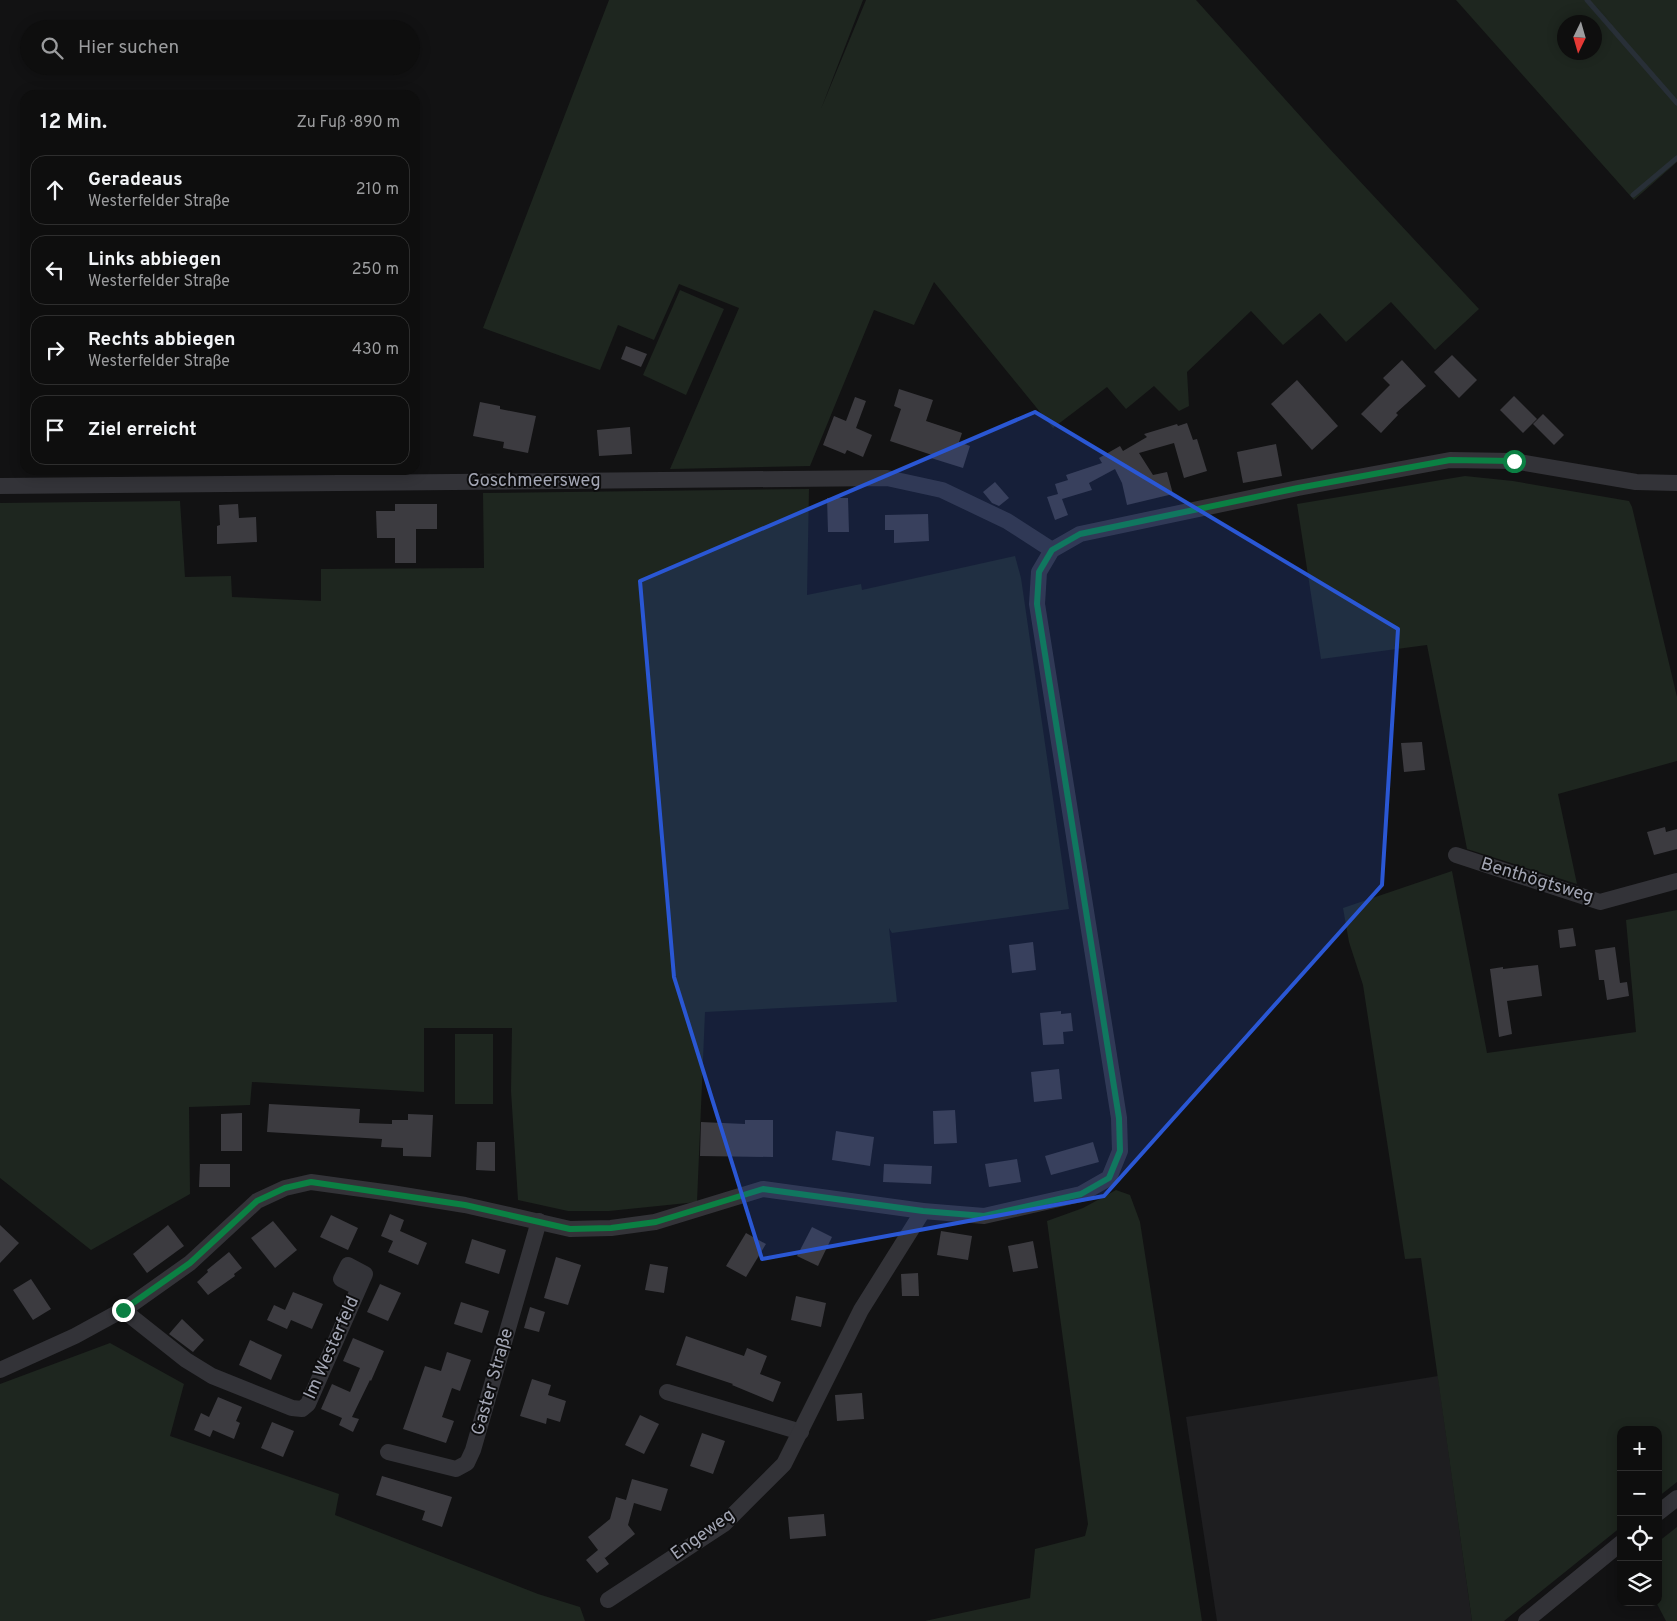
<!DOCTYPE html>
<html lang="de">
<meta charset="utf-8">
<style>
:root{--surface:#0e0e0e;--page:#171717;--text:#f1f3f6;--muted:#9b9c9e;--line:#2e2e2e}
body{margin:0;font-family:Overpass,sans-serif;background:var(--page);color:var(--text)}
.controls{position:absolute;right:15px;bottom:15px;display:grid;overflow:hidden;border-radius:10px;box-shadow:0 2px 12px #0003}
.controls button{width:45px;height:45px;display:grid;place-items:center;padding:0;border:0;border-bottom:1px solid var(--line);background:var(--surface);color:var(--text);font:25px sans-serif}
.compass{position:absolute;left:1557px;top:15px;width:45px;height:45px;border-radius:50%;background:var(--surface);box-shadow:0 2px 12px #0003;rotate:185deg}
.stop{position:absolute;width:15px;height:15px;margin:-11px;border:4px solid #0b8043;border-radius:50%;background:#fff}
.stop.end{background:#0b8043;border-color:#fff;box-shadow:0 1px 5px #0008}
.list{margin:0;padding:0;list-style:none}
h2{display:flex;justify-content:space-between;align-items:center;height:65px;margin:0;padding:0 20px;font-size:21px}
h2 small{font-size:16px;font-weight:400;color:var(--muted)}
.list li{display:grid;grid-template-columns:32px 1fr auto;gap:15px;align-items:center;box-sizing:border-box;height:70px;margin:0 10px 10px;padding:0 10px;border:1px solid var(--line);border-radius:15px}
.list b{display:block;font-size:19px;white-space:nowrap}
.list p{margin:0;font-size:16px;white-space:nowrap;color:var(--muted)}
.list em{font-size:16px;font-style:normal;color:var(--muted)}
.icon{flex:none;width:28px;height:28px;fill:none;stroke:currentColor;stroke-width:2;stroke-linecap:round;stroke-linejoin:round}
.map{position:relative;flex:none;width:1677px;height:1621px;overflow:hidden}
.search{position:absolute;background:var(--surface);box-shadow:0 2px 12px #0003;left:20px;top:20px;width:400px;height:55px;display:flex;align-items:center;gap:12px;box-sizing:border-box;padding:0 18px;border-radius:28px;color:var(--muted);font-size:19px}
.panel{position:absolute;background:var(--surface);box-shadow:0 2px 12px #0003;left:20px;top:90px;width:400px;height:385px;border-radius:15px}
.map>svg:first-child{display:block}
.built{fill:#1e1e20}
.green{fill:#1e261f;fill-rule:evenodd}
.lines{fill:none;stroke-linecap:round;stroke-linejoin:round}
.stream{stroke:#282f37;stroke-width:5}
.building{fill:#3c3b40}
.minor{stroke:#333338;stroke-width:16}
.route{stroke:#0b8043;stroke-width:6}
.marked{fill:#2a57d4;fill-opacity:0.2;stroke:#2a57d4;stroke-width:4;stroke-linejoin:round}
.labels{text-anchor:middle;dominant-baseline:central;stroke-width:4;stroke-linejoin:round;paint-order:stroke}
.street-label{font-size:18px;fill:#a3a6b4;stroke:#0d0d0e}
</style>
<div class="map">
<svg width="1677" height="1621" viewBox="0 0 1677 1621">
<rect width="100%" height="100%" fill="#121213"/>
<polygon class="built" points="1438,1376 1472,1621 1217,1621 1186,1417"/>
<g class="green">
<polygon points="609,0 863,0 821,109 866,0 1196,0 1328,147 1479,309 1435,350 1391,302 1346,342 1320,313 1283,345 1251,311 1187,372 1189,406 1179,411 1154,386 1126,409 1107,387 1053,428 934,282 914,325 874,310 810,466 670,469 739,308 679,284 654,340 618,325 600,370 483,328"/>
<path d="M1456,0H1677V162L1634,200ZM1564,22H1594V52H1564Z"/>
<polygon points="680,290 724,309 686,395 643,375"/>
<polygon points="1465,476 1513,481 1629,501 1632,507 1677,697 1677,761 1558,794 1577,884 1467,849 1427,645 1321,659 1297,504"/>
<polygon points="809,489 807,595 861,584 862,590 1015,556 1021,578 1069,909 892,933 889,928 897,1002 705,1012 697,1202 609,1211 568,1211 518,1200 511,1091 512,1028 424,1028 424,1092 252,1082 250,1105 189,1107 190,1194 91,1250 0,1178 0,503 180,501 185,577 231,576 232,597 321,601 321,569 484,568 483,493"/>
<polygon points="1452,871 1487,1053 1636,1032 1626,920 1677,910 1677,1482 1658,1497 1658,1430 1621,1430 1621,1527 1504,1621 1472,1621 1421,1258 1405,1259 1363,985 1349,942 1343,908"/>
<rect x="455" y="1034" width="38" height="70"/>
<polygon points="1116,1190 1130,1195 1140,1222 1202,1621 925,1621 1030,1598 1035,1549 1085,1536 1088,1524 1047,1221 1083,1208"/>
<polygon points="110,1343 184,1384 170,1436 339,1494 335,1515 538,1594 580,1607 585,1621 0,1621 0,1384"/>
<polygon points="1677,1527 1677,1621 1666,1621 1656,1602 1658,1602 1658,1542"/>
</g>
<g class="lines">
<g class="stream">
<polyline points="1587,0 1677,103"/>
<polyline points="1633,195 1677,158"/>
</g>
</g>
<g class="building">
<polygon points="626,346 647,354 641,367 621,359"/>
<polygon points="1452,355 1477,380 1459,398 1434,372"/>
<polygon points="1402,360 1426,386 1396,413 1398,415 1381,433 1361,414 1390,385 1383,378"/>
<polygon points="1297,380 1338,426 1312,450 1271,404"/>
<polygon points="899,389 933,400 926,421 962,433 959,442 970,446 963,468 931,458 932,455 890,441 901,409 894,406"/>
<polygon points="1514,396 1537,419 1523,433 1500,410"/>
<polygon points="855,397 866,401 856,428 872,435 863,457 847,450 845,454 823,445 834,416 846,421"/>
<polygon points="480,402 500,406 500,409 536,416 528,453 503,448 504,442 473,436"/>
<polygon points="1543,414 1564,435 1554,445 1533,424"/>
<polygon points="1187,423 1193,440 1197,439 1207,471 1184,478 1174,443 1139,453 1153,475 1167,472 1173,494 1127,505 1122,483 1115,469 1089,483 1092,490 1062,499 1068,515 1055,520 1047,497 1058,494 1055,484 1068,480 1066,475 1102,463 1099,458 1120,446 1123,451 1147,437 1144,434 1177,424 1178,426"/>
<polygon points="630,427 632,454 599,456 597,430"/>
<polygon points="1276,444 1282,476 1243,483 1237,452"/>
<polygon points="995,482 1009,498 999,506 992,503 983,492"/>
<polygon points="827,498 848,498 849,532 828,532"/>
<polygon points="238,504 239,518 256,517 257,542 217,544 217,526 220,525 219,505"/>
<polygon points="395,504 437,504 437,529 416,529 416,563 395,563 395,538 377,538 376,511 395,511"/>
<polygon points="928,514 929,541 894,543 894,530 885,530 885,515"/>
<polygon points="1422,742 1425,770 1404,772 1401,743"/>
<polygon points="1665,827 1666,832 1677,829 1677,849 1654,855 1647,832"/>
<polygon points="1573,928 1576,946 1560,948 1558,930"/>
<polygon points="1033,942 1036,970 1012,973 1009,945"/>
<polygon points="1615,947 1620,983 1627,982 1629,996 1607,1000 1604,980 1599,980 1595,950"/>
<polygon points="1538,965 1542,996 1507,1001 1512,1034 1499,1037 1490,969 1503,967 1503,969"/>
<polygon points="1061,1011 1061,1014 1071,1013 1073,1031 1063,1032 1064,1044 1043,1045 1040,1013"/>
<polygon points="1059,1069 1062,1099 1034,1102 1031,1072"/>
<polygon points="269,1104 360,1109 359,1123 392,1124 392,1120 408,1120 408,1114 433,1115 431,1157 403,1156 403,1148 381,1147 382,1139 267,1132"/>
<polygon points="955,1110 957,1143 934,1144 933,1111"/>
<polygon points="242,1113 242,1151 221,1151 221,1114"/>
<polygon points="745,1120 773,1120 773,1157 700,1156 701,1122 745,1124"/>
<polygon points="836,1131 874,1137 870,1166 832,1160"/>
<polygon points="477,1142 495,1142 495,1171 476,1170"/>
<polygon points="1093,1142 1099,1162 1051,1175 1045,1156"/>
<polygon points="1017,1159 1021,1182 989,1187 985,1164"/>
<polygon points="200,1164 230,1164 230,1187 199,1187"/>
<polygon points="884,1164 932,1166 931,1184 883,1182"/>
<polygon points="390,1214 404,1220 400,1231 427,1243 418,1265 388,1252 393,1241 381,1236"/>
<polygon points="331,1215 358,1228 348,1250 320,1237"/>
<polygon points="273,1221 297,1250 275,1268 251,1238"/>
<polygon points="0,1225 19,1243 0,1263"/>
<polygon points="168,1225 184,1246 147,1273 133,1254"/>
<polygon points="812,1227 832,1237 818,1266 797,1256"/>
<polygon points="941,1231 972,1236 968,1260 937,1255"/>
<polygon points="746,1233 766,1244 746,1277 726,1266"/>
<polygon points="472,1239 506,1250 499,1274 465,1263"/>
<polygon points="1033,1241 1038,1268 1013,1272 1008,1246"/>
<polygon points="229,1252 242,1268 234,1274 235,1276 208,1295 197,1282 208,1272 207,1270"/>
<polygon points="556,1257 581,1265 568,1305 544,1298"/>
<polygon points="650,1264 668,1267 664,1293 645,1290"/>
<polygon points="918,1273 919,1296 902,1296 901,1274"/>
<polygon points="31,1279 51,1309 33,1320 13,1290"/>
<polygon points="380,1284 401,1293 388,1321 367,1312"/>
<polygon points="293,1292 323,1304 312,1329 291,1320 287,1329 267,1320 274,1305 285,1310"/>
<polygon points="796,1296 826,1303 821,1327 791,1320"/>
<polygon points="461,1302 489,1311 482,1333 454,1324"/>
<polygon points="530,1307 545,1312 539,1332 524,1328"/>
<polygon points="182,1319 204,1340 193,1352 169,1334"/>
<polygon points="686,1336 744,1356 747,1348 767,1356 760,1374 781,1382 773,1402 732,1385 733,1384 676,1365"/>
<polygon points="353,1338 384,1351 371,1381 370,1380 352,1417 359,1419 353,1432 339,1425 342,1418 321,1409 332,1384 350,1392 360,1368 343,1361"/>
<polygon points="250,1340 282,1355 271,1380 239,1365"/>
<polygon points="447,1352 471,1360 460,1391 452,1388 442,1417 454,1421 446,1443 403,1429 425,1366 441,1371"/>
<polygon points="532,1379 551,1385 548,1395 566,1401 560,1422 547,1418 546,1424 520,1416"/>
<polygon points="862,1393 864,1419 837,1421 835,1395"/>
<polygon points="218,1397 242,1407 236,1421 240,1423 234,1439 213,1430 210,1437 194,1430 201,1413 209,1417"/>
<polygon points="640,1415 659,1424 644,1454 625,1445"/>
<polygon points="272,1422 294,1431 283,1457 261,1448"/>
<polygon points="702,1433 725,1441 713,1474 690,1466"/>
<polygon points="382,1476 452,1497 442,1527 422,1520 425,1511 376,1495"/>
<polygon points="632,1479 668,1489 661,1511 634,1503 628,1525 635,1534 605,1558 604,1557 609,1564 597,1573 586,1560 598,1550 588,1537 610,1519 616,1497 626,1500"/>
<polygon points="824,1514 826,1536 790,1539 788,1517"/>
</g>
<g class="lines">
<g class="minor">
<polyline points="0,486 887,478 942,490 1007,521 1052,550"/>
<polyline points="1456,855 1600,902 1677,881"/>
<polyline points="123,1310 186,1360 212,1376 292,1408 302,1409 308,1404 365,1274 348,1265 341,1279 359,1288"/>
<polyline points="0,1370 75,1336 128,1307 190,1263 257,1201 285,1188 311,1182 391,1193 465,1205 570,1229 611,1228 655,1222 763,1189 923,1211 984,1216 1081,1194 1109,1178 1120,1151 1119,1118 1037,604 1039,572 1052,550 1080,534 1298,488 1450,460 1513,461 1636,482 1677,483"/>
<polyline points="667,1392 801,1432"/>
<polyline points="388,1452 456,1469 467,1463 473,1450 539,1221"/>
<polyline points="1658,1513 1677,1498"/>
<polyline points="608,1600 724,1524 784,1464 861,1310 923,1211"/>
<polyline points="1526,1621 1621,1543"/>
</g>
</g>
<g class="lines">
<polyline class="route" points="123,1310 190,1263 257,1201 285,1188 311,1182 465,1205 570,1229 611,1228 656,1222 763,1189 923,1211 984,1216 1081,1194 1109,1178 1120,1151 1119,1118 1037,604 1039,572 1052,550 1080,534 1298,488 1450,460 1514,461"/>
</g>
<path class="marked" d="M1035,412L1398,629L1382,885L1104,1196L762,1259L674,977L640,581Z"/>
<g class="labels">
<g class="street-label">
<text x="534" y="481">Goschmeersweg</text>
<text transform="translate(1537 881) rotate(17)">Benthögtsweg</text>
<text transform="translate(332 1348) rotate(-66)">Im Westerfeld</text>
<text transform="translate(493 1382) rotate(-74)">Gaster Straße</text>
<text transform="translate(703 1535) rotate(-36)">Engeweg</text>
</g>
</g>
</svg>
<div class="controls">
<button>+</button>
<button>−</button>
<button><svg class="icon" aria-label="locate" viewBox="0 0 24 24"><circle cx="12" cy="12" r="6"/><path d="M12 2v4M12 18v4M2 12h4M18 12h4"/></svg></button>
<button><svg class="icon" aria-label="layers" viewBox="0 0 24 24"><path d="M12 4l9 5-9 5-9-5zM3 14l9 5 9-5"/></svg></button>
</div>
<svg class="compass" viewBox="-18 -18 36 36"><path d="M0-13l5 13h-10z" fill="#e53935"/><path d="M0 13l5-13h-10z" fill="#9b9c9e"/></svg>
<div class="stop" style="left:1514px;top:461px"></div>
<div class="stop end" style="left:123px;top:1310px"></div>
<div class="search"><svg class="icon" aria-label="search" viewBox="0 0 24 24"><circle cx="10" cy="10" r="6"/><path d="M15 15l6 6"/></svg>Hier suchen</div>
<section class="panel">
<h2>12 Min.<small>Zu Fuß · 890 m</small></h2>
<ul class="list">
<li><svg class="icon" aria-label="ahead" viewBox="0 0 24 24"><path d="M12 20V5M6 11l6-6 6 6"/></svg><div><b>Geradeaus</b><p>Westerfelder Straße</p></div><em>210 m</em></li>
<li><svg class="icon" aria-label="left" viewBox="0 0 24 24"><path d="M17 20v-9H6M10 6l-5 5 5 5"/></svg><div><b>Links abbiegen</b><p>Westerfelder Straße</p></div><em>250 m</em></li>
<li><svg class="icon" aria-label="right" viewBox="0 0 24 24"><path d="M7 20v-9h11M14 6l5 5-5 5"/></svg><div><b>Rechts abbiegen</b><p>Westerfelder Straße</p></div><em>430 m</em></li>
<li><svg class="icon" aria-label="arrive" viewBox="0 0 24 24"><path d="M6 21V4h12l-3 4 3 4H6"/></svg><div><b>Ziel erreicht</b></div></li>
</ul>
</section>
</div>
